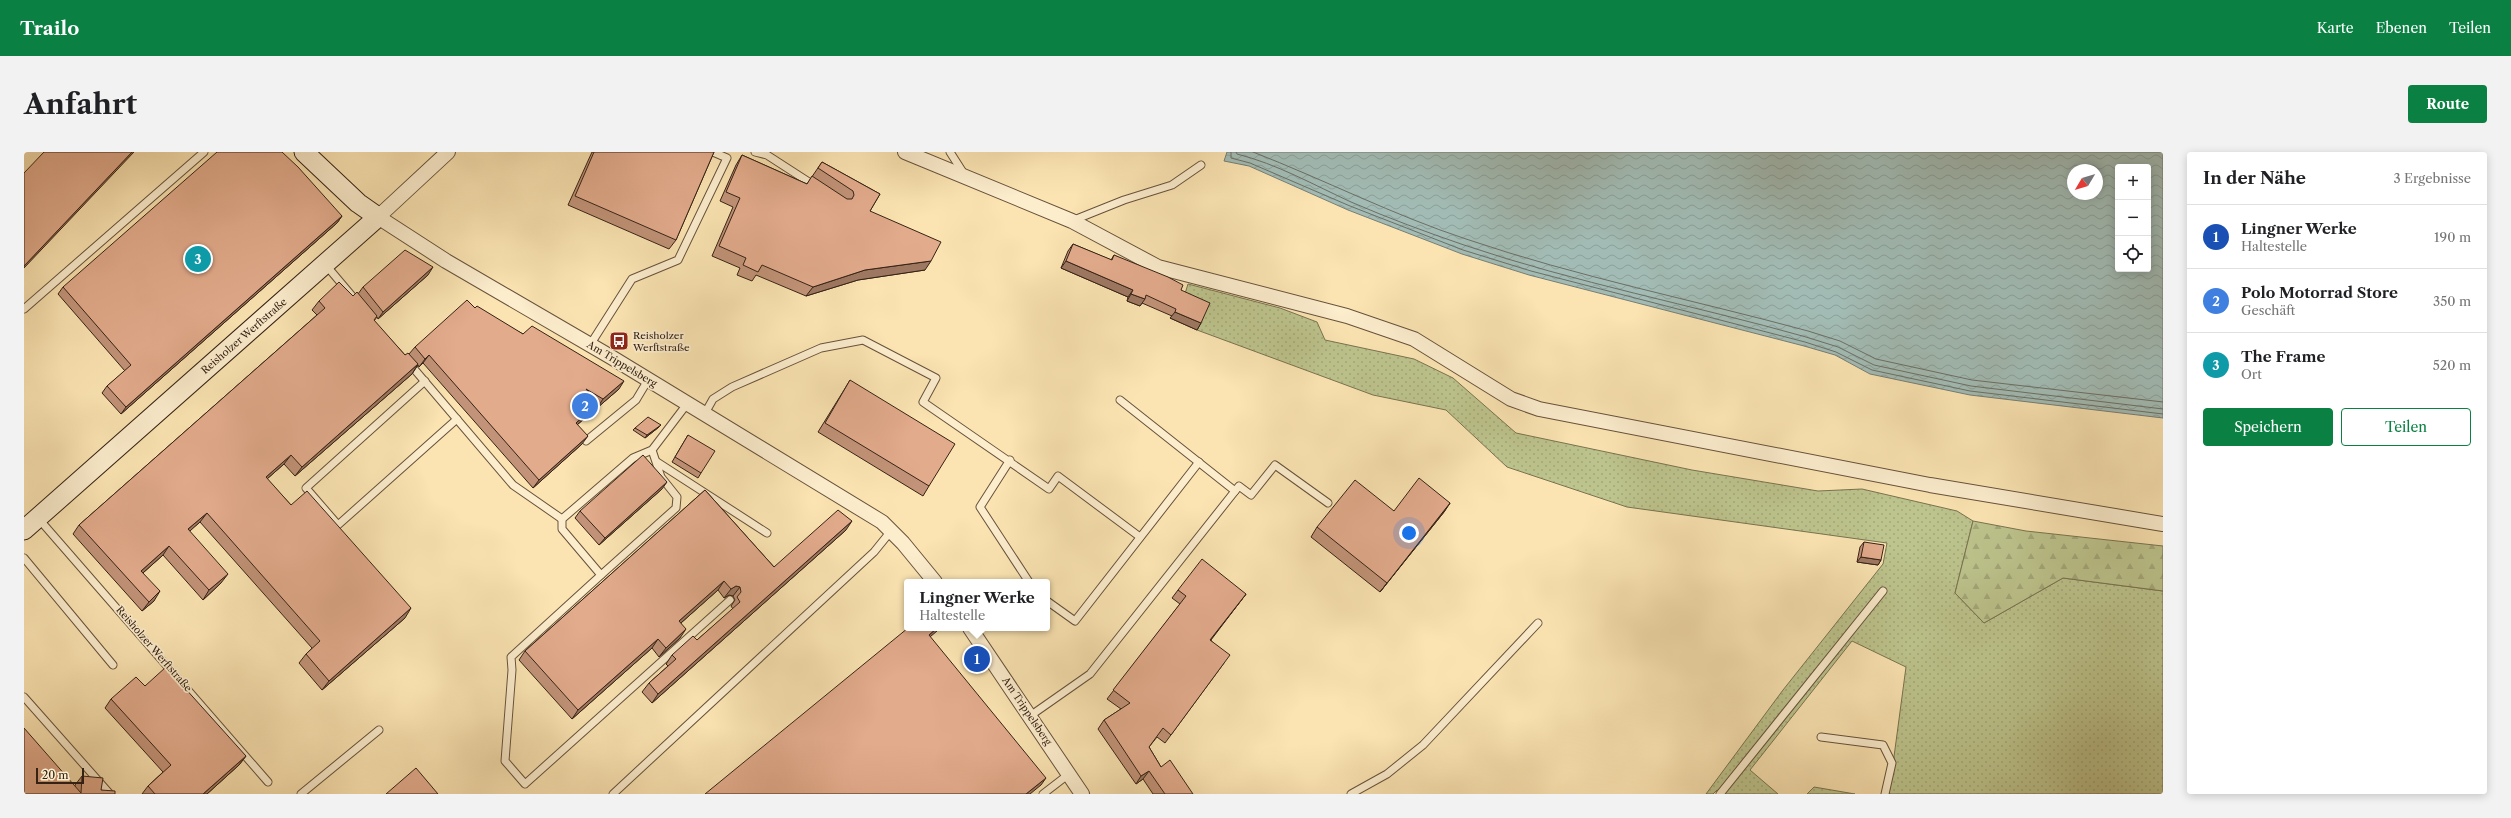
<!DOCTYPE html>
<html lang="de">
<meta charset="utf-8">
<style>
:root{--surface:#fff;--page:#f2f2f2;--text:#202124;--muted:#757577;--line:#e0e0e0;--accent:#0b8043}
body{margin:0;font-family:"Libre Caslon Text",serif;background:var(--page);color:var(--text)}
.controls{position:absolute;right:12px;top:12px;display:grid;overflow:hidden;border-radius:4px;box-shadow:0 2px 10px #0003}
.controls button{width:36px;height:36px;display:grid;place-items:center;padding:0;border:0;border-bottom:1px solid var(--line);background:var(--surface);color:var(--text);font:20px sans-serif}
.compass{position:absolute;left:2043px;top:12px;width:36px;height:36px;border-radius:50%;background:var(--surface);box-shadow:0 2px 10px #0003;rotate:232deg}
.scale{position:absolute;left:12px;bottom:10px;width:48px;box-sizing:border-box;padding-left:4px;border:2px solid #352215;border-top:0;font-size:11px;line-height:14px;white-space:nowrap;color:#352215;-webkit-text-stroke:3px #fcedcd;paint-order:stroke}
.you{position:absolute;left:1385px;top:381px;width:14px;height:14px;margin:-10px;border:3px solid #fff;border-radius:50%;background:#1a73e8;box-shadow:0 0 0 6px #1a73e833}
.badge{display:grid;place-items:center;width:26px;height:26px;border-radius:50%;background:var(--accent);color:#fff;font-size:13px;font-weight:700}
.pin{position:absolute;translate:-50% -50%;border:2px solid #fff;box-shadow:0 1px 4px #0006}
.popup{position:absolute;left:880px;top:427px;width:146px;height:52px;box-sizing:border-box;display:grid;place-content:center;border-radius:4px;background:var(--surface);filter:drop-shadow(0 1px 3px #0005);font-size:13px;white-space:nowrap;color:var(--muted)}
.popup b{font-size:15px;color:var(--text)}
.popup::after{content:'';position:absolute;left:50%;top:100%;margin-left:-8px;border:8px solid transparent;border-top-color:var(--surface)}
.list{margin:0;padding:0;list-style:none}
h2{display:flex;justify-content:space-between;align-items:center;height:52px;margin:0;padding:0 16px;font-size:17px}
h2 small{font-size:13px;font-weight:400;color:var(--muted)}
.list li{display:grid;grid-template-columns:26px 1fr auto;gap:12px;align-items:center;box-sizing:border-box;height:64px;padding:0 16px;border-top:1px solid var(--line)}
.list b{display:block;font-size:15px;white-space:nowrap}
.list p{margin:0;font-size:13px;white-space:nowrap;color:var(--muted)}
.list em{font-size:13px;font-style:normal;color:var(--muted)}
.actions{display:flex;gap:8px;padding:12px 16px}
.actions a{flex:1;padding:9px 0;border:1px solid var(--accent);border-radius:4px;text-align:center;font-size:14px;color:var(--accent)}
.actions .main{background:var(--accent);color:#fff}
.icon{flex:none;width:22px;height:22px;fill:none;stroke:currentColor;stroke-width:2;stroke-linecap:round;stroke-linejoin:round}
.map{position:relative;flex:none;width:2139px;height:642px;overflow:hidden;border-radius:4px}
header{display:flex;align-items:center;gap:24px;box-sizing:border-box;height:56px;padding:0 20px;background:var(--accent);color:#fff}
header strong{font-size:19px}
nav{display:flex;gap:22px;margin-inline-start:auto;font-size:14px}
.intro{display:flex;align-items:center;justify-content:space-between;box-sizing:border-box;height:96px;padding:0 24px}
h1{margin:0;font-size:28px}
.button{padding:10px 18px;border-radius:4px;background:var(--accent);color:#fff;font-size:14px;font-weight:700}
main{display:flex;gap:24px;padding:0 24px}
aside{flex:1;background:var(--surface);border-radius:4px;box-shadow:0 2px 10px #0003}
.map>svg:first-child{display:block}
.grass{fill:url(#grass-dots);stroke:#797351}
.forest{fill:url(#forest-firs);stroke:#797351}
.water{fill:url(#water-waves);stroke:#767e75;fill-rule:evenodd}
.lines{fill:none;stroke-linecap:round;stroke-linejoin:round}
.shore{stroke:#6c6f65;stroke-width:1}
.lane-casing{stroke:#66523c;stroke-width:9}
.street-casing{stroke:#66523c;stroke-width:16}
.secondary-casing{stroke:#352215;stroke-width:21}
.lane{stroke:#fcedcd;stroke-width:7}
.street{stroke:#fcedcd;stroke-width:14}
.secondary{stroke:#fcedcd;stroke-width:19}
.wall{fill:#c29378;stroke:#352215}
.shaded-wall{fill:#9e7862;stroke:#352215}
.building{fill:#e2ab8c;stroke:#352215}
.labels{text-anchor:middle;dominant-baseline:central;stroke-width:3.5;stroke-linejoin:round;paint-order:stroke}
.poi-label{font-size:10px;fill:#352215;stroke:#fcedcd;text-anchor:start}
.street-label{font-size:10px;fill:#352215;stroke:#fcedcd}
</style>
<header>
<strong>Trailo</strong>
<nav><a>Karte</a><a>Ebenen</a><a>Teilen</a></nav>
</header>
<div class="intro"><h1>Anfahrt</h1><a class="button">Route</a></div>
<main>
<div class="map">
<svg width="2139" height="642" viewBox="0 0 2139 642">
<defs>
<pattern id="grass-dots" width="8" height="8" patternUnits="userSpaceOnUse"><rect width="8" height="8" fill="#bdc48d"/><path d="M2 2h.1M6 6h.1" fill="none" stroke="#a3a879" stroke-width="1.8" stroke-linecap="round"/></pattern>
<pattern id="forest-firs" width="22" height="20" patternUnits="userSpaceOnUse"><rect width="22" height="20" fill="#bdc48d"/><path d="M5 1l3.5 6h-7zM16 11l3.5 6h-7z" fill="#a3a879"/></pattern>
<pattern id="water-waves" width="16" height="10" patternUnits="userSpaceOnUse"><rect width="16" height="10" fill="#a2bcb5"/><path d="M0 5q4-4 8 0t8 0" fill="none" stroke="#8ca19b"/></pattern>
</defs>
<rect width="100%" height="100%" fill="#fbe4b2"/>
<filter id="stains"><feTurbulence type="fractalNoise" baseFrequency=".005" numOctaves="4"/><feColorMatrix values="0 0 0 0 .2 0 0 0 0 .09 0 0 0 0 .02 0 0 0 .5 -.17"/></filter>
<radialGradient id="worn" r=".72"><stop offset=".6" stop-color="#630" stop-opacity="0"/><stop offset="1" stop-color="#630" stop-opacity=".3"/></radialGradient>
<g class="grass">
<polygon points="1164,132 1256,156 1293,170 1301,188 1390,207 1429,226 1492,281 1668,318 1794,339 1838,337 1933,359 1949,369 1931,441 1960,471 2039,426 2139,439 2139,642 1865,642 1882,515 1828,489 1726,618 1754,642 1693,642 1693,638 1689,642 1682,642 1759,538 1859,412 1863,391 1603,355 1483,315 1422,258 1349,243 1173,178 1181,158 1159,148"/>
<polygon points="1790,635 1831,642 1783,642"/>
</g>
<polygon class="forest" points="1949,369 2002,379 2139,394 2139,439 2039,426 1960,471 1931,441"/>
<path class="water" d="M1203,0H2139V266L1946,243L1846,222L1811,203L1780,194L1505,123L1438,102L1324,58L1225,14L1200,9ZM2094,15H2124V117H2094ZM2049,18H2073V42H2049Z"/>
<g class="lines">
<g class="shore">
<polyline points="1207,0 1207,6 1226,11 1326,54 1439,98 1507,119 1781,190 1812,200 1848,218 1946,239 2139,262"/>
<path d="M1212,0L1213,2C1253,12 1290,33 1327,50C1364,66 1402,80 1440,93C1552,131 1669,153 1782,185L1814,195L1850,213L1947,234L2139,257"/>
<path d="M1229,0C1301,28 1369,63 1442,87C1554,125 1670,148 1784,179L1816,189L1852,207L1948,228L2139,250"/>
</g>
<defs>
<g id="lane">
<polyline points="731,0 743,3 791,34"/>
<polyline points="926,0 940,22"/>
<polyline points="1050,68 1100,48 1148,33 1177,13"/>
<polyline points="301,112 328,144"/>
<polyline points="0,157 180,0"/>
<polyline points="566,193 608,127 654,108 703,6 689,0"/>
<polyline points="385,211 489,333 538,367"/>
<polyline points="401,229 282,336 314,373 433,267"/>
<polyline points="1096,248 1211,339"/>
<polyline points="680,263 689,247 708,235 797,196 839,188 912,226 899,250 1025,337 1034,324 1116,385"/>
<polyline points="562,289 612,248 624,228"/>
<polyline points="628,298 637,325 653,345 652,356 577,423 538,377 538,367 609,306 628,298 663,252"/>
<polyline points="986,308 956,355 1005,430"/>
<polyline points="633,310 743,381"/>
<polyline points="14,366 244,630"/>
<polyline points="0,406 89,513"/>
<polyline points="577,423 487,505 488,518 481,609 501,632 706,448"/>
<polyline points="1023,449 1051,469 1175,310"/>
<polyline points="0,545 86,642"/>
<polyline points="1006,564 1066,522 1215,334 1227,343 1251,313 1304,351"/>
<polyline points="1797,585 1859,593 1868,611 1861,642"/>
<polyline points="277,642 355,578"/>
<polyline points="589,642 850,400 867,379"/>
<polyline points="1019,642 1045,622"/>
<polyline points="1327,642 1363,622 1399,593 1514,471"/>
<polyline points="1696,642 1859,439"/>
</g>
<g id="street">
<polyline points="424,0 354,65 422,109 587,205 858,370 879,391 911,430"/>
<polyline points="881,0 1048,69 1134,115 1323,164 1390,187 1487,247 1515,257 1906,333 2139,372"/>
<polyline points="946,476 1058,642"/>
</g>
<polyline id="secondary" points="0,378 354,65 334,51 280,0"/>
</defs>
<use href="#lane" class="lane-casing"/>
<use href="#street" class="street-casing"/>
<use href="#secondary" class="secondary-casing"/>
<use href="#lane" class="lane"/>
<use href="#street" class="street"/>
<use href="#secondary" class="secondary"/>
</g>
<g class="wall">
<polygon points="568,0 690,0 652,88 645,97 544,53"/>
<polygon points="718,3 783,32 798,10 856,42 846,59 901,118 834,128 782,144 732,123 728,129 713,123 716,116 688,104 709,55 696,49 712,13"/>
<polygon points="318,64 313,71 97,262 78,241 83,234 101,219 34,142 39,135"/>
<polygon points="1049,92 1087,108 1090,103 1157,138 1177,171 1173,178 1146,166 1148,164 1118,151 1116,154 1103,149 1104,145 1037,116 1044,99"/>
<polygon points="404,123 354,167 353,165 350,169 381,203 385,202 391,195 451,156 499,182 595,237 573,256 572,255 569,259 553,273 558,292 509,336 399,211 395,215 394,213 388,222 271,324 260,312 243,327 267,353 381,466 298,538 275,511 282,502 288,496 176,370 165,379 197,431 179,448 139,403 119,421 130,449 118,459 49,382 55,373 293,163 288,158 295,149 329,144 334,142 339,135"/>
<polygon points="826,228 905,334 899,344 794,280 820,238"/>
<polygon points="637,273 635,275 621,286 609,278 611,276"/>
<polygon points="664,283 677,321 674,326 648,310"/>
<polygon points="638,337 575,393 551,366 556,359"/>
<polygon points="681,338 750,415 822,378 628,551 618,540 625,531 644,514 642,512 648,503 673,488 709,457 707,454 711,448 709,444 705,443 700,446 694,438 657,471 656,486 635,505 628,496 548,567 495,508 501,499"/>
<polygon points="1426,351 1420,360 1356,440 1287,385 1293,375 1370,359"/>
<polygon points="1840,390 1857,408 1854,413 1833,410 1836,395"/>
<polygon points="1154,438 1222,442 1187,488 1200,511 1141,591 1133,585 1125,595 1137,615 1169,642 1129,642 1119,627 1112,632 1074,577 1080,568 1097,557 1083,547 1156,452 1148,446"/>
<polygon points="121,534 222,604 215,613 183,642 118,642 124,634 139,620 81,556 87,547"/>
<polygon points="58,624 77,638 91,642 0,642 51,635 51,633"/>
</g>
<g class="shaded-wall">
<polygon points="108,0 110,0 0,116 0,114"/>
<polygon points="318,64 313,71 97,262 102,255"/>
<polygon points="907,109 901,118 834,128 782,144 789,135 841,118"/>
<polygon points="1042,109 1109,138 1104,145 1037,116"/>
<polygon points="409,115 404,123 354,167 359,160"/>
<polygon points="1107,142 1121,147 1116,154 1103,149"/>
<polygon points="1151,160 1177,171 1173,178 1146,166"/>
<polygon points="405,203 399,211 395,215 401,207"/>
<polygon points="394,212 388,222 271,324 278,315"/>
<polygon points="600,229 595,237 573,256 579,247"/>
<polygon points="574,251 569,259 546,279 552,271"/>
<polygon points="637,273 635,275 621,286 623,283"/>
<polygon points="564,284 558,292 509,336 515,328"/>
<polygon points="267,303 260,312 235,334 242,325"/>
<polygon points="643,330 638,337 575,393 581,386"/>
<polygon points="1426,351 1420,360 1356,440 1363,431"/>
<polygon points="183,361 176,370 157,387 164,377"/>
<polygon points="828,369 822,378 628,551 634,542"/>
<polygon points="145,394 139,403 111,428 117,419"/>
<polygon points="1837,405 1857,408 1854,413 1833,410"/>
<polygon points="204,422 197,431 179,448 185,438"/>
<polygon points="700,429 694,438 649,478 655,469"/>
<polygon points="712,434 716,435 709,444 705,443 700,446 707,437"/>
<polygon points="136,439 130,449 118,459 125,450"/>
<polygon points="1222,442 1216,450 1180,496 1186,488"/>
<polygon points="387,456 381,466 298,538 305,529"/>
<polygon points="913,476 915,476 913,479 900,490 905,483"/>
<polygon points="662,477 656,486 635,505 642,496"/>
<polygon points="634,487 628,496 548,567 554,558"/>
<polygon points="222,604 215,613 183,642 179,642"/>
<polygon points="1125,619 1119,627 1112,632 1117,624"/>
<polygon points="1022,626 1017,633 1006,642 1002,642"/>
</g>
<g class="building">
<polygon points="20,0 108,0 0,114 0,21"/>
<polygon points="193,0 258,0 274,15 318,64 102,255 83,234 107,213 39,135"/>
<polygon points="570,0 690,0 652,88 551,44"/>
<polygon points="718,3 783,32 788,24 823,47 828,47 830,43 829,39 794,16 798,10 856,42 846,59 917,90 907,109 841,118 789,135 738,113 734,120 719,113 722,106 695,94 716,46 702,40"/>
<polygon points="1049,92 1088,108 1090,103 1144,125 1159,133 1157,138 1186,151 1177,171 1151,160 1152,157 1122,143 1121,147 1107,142 1109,138 1042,109"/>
<polygon points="381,98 409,115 359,160 339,135"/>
<polygon points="315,130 329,144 333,140 353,164 350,168 381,203 384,201 394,212 278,315 267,303 242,325 267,353 283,339 387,456 305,529 282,502 296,489 183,361 164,377 204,422 185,438 145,394 117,419 136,439 125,450 55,373 301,156 295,149"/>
<polygon points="443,148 451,156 453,154 499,182 508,174 600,229 579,247 562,237 574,251 552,271 564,284 515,328 405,203 401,207 391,195"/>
<polygon points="826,228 931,292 905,334 801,271"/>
<polygon points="624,265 637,273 623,283 611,276"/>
<polygon points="664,283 691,299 677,321 651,305"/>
<polygon points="619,303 643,330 581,386 556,359"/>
<polygon points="1395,326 1426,351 1363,431 1293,375 1331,328 1370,359"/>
<polygon points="681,338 750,415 814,358 828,369 634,542 625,531 652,507 648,503 669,484 673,488 716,450 713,445 717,440 716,435 712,434 707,437 700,429 655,469 662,477 642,496 634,487 554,558 501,499"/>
<polygon points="1840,390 1860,393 1857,408 1837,405"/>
<polygon points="1178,407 1222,442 1186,488 1206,503 1147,583 1139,576 1125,595 1137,615 1146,608 1169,642 1141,642 1125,619 1117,624 1080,568 1106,551 1089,538 1162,444 1154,438"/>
<polygon points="884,476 913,476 905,483 1022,626 1002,642 681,642"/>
<polygon points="142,515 222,604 179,642 131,642 124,634 147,613 87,547 112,525 121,534"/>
<polygon points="0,576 57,641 58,624 79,626 77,638 91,639 91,642 0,642"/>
<polygon points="392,616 414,642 362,642"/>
</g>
<defs>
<symbol id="bus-square" viewBox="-11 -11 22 22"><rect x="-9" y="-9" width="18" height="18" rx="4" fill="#8f2418" stroke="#fcedcd"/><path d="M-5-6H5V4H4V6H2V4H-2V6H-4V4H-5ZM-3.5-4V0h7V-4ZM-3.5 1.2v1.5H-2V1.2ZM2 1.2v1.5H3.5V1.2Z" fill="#fff"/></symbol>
</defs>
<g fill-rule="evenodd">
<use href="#bus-square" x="584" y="178" width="22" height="22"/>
</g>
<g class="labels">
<g class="poi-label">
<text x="609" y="183">Reisholzer<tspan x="609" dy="12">Werftstraße</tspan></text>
</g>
<g class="street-label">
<text transform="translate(220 184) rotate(-41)">Reisholzer Werftstraße</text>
<text transform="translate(598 212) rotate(31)">Am Trippelsberg</text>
<text transform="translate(130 497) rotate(49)">Reisholzer Werftstraße</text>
<text transform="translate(1003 559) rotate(56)">Am Trippelsberg</text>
</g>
</g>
<rect width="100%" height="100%" filter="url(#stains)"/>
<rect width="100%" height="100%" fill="url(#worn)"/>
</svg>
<div class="controls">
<button>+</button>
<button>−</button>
<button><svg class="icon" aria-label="locate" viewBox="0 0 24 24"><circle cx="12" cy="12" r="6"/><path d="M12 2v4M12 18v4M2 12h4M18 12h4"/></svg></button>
</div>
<svg class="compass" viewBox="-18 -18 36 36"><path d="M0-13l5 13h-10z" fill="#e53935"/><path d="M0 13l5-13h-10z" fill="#757577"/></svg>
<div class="scale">20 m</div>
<div class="you"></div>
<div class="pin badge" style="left:953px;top:507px;background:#1a4fb4">1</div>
<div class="popup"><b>Lingner Werke</b>Haltestelle</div>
<div class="pin badge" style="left:561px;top:254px;background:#3f7fe0">2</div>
<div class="pin badge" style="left:174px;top:107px;background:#0f9aa8">3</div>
</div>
<aside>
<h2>In der Nähe<small>3 Ergebnisse</small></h2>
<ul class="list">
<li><span class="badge" style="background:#1a4fb4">1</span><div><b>Lingner Werke</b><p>Haltestelle</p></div><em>190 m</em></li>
<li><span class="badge" style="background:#3f7fe0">2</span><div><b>Polo Motorrad Store</b><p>Geschäft</p></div><em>350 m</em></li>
<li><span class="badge" style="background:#0f9aa8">3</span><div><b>The Frame</b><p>Ort</p></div><em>520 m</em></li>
</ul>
<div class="actions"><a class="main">Speichern</a><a>Teilen</a></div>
</aside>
</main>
